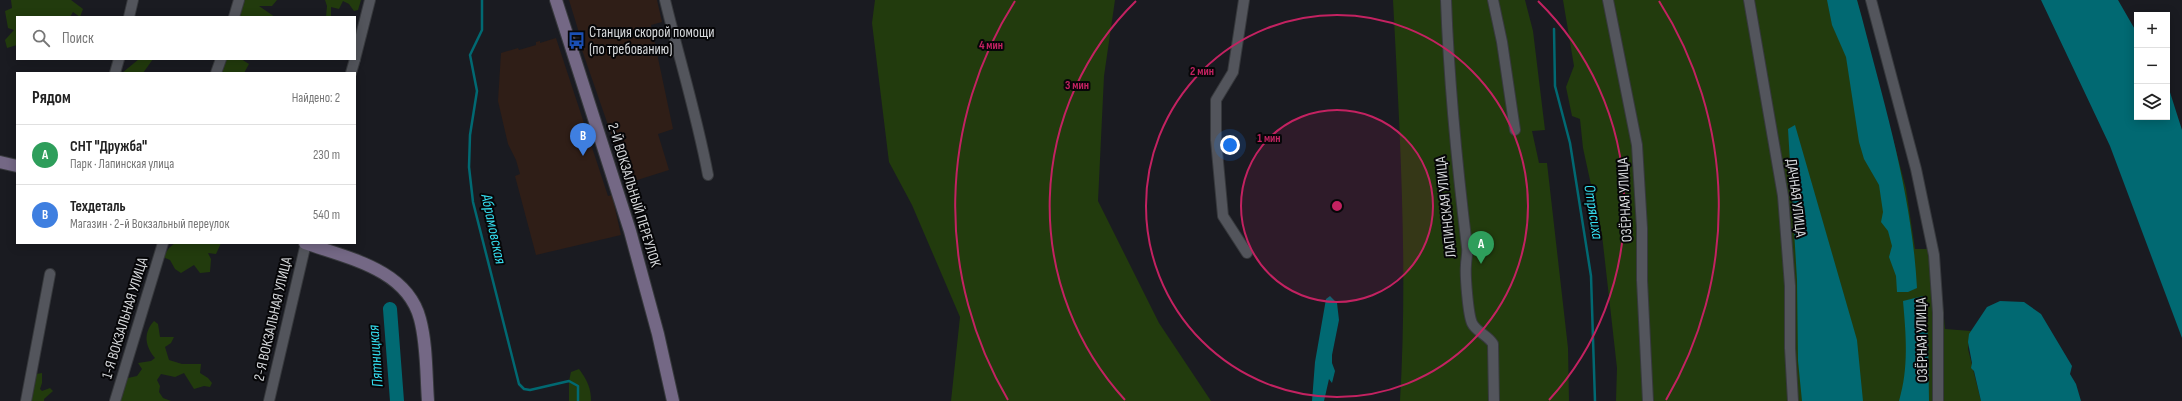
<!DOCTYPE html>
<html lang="ru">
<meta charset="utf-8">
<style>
:root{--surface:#fff;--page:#f6f6f6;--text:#222;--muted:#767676;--line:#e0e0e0;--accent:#db2777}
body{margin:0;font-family:"Sofia Sans Condensed",sans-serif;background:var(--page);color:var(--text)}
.controls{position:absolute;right:12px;top:12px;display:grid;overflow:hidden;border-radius:0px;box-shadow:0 2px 10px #0003}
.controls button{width:36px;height:36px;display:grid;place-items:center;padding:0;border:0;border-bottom:1px solid var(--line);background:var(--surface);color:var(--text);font:20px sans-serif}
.you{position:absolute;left:1230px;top:145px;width:14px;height:14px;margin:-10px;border:3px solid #fff;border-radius:50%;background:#1a73e8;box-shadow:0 0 0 6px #1a73e833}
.badge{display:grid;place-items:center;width:26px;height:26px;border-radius:50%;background:var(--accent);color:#fff;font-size:13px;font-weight:700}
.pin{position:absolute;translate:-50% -33px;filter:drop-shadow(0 1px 2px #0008)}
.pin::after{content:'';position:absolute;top:21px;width:14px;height:12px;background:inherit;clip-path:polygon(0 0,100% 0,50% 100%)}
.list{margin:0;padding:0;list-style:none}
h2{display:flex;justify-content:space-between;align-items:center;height:52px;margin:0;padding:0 16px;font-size:17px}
h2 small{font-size:13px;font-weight:400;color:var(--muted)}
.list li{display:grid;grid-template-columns:26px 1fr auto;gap:12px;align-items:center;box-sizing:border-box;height:60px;padding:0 16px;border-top:1px solid var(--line)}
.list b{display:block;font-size:15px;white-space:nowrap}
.list p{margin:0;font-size:13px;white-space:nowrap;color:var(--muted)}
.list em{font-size:13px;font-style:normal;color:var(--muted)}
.icon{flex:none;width:22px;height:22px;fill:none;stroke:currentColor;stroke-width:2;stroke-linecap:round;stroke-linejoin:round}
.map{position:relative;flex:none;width:2182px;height:401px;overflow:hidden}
.search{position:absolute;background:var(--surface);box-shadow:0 2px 10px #0003;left:16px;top:16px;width:340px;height:44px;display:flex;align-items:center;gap:10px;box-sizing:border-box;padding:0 14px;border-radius:0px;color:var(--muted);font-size:15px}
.panel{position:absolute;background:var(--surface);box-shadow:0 2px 10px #0003;left:16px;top:72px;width:340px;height:172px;border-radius:0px}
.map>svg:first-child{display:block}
.industrial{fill:#2f1e17}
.green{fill:#223b0d}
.water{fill:#016972}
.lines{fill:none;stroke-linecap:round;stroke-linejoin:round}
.stream{stroke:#016972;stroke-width:2.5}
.river{stroke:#016972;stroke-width:14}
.street-casing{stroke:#37393d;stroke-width:12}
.secondary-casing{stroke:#37393d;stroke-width:14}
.street{stroke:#53555c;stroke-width:10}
.secondary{stroke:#746885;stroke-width:12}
.ring{fill:none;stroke:#c32261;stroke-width:2}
.labels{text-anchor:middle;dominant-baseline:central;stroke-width:4;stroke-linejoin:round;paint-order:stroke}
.poi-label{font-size:15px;fill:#d7d9dc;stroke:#060608;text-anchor:start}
.street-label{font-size:15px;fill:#d7d9dc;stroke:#060608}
.water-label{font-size:16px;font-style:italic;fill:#35deef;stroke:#060608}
.centre{fill:#c32261;stroke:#060608;stroke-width:2}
.ring-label{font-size:12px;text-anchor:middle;font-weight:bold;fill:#c32261;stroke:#060608;stroke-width:4;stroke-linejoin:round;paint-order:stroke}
</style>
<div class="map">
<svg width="2182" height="401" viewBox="0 0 2182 401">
<rect width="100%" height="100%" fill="#1a1b21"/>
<g class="industrial">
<polygon points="569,0 657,0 662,22 651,25 673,129 658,134 669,170 631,182 621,154 618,154 582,50 584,49"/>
<polygon points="556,38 608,196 612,195 621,235 536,255 515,176 520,174 516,160 508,144 498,101 501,53 518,48 519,50 536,45 536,42 540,41 540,43"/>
</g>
<g class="green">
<polygon points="11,0 71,0 83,9 80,17 73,12 70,17 17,17 17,45 7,48 5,40 14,30 8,28 5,11 12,8"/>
<polygon points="244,0 277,0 272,6 259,6 275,17 241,17 238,15"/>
<polygon points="325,0 361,0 358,10 354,11 349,4 343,1 339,9 331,7 331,17 326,17 327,6"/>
<polygon points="875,0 1115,0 1104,76 1098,201 1159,323 1211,401 951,401 960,317 912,205 889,162 872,23"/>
<path d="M1393,0H1525L1533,31L1545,130L1532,131L1539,163H1547L1568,348L1569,401H1400C1408,267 1400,134 1393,0Z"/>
<polygon points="1563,0 1857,0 1906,189 1915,249 1938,249 1945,329 1971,331 1968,349 1981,401 1616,401 1617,368 1602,235 1583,148 1580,119 1572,116 1566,87 1574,66"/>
<polygon points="139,59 153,59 143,73 122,73"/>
<polygon points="224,59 241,59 249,64 244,73 222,73"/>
<polygon points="175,243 221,243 216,254 208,253 211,259 210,272 200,273 194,265 181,273 175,269 170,260 163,257 169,248"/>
<path d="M154,321L158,324L160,337H174L171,343L165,347L169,360L182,364H201L200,373L208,378L212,383L210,387L204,386L194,389L184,373L175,377L161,374L157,380L160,386L159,392L163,398L171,401H120L122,386L128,378L137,376L142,369L138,363L151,361L155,358C145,346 143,333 154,321Z"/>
<path d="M579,369C587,380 591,388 591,401H569V381L571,372Z"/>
<polygon points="42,373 42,383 40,389 42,391 50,388 53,391 44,399 44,401 30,401 36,374"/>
</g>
<g class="water">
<path d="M1827,0H1857L1862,18C1885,107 1912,195 1917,288L1908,292H1897L1896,276L1889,257L1892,246L1888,231L1881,222L1883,212L1879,185L1864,159L1859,142L1846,57L1832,25Z"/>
<polygon points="2041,0 2118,0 2137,33 2137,117 2167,117 2168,86 2182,130 2182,338 2110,146"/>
<polygon points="1795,125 1857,340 1863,401 1802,401 1798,361 1797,280 1788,129"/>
<polygon points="1330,296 1337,303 1339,320 1332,355 1332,363 1335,371 1332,383 1329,379 1324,401 1312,401 1315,362 1326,299"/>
<path d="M1923,296L1928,337L1929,401H1899C1909,368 1906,335 1903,301Z"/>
<polygon points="2000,301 2024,302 2041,314 2072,366 2070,374 2076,384 2081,401 1981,401 1974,371 1971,368 1972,363 1968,342 1969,334 1987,307"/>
</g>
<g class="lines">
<g class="stream">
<polyline points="482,0 482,30 470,55 477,91 470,135 469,167 473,202 519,384 524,389 530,390 569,381 578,386 578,401"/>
<polyline points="1554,29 1555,86 1570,143 1591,276 1595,401"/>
</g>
<polyline class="river" points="390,309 397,401"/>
<defs>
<g id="street">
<path d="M665,0C679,58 697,116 708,175"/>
<polyline points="1244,0 1233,72 1216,100 1216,140 1223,216 1247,253"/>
<path d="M1446,0C1449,83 1457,165 1467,247C1468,253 1466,259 1466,265C1465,275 1468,314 1472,323C1476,332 1488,335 1493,344L1494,401"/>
<polyline points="1493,0 1502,42 1515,130"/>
<polyline points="1608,0 1637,145 1642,228 1642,280 1648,401"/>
<polyline points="1749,0 1783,196 1790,286 1790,348 1793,401"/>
<polyline points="1871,0 1916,169 1934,255 1938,313 1938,401"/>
<polyline points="129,17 133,0"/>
<polyline points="234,17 239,0"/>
<polyline points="355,59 370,0"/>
<polyline points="115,73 119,59"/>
<polyline points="216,73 221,59"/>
<polyline points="351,73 355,59"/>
<polyline points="26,401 50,274"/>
<polyline points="115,401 163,243"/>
<polyline points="269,401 306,243"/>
</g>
<g id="secondary">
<polyline points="556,0 630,231 658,334 673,401"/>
<polyline points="0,162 17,166"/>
<path d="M305,243C347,258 407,269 420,319C427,345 426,374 428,401"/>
</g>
</defs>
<use href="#street" class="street-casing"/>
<use href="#secondary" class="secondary-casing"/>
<use href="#street" class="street"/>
<use href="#secondary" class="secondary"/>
</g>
<circle cx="1337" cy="206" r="96" fill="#c32261" fill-opacity=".12"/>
<g class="ring">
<circle cx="1337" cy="206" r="96"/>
<circle cx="1337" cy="206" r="191"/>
<path d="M1125 400A287 287 0 0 1 1136 1M1538 1A287 287 0 0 1 1549 400"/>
<path d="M1008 400A382 382 0 0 1 1015 1M1659 1A382 382 0 0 1 1666 400"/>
</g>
<defs>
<symbol id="bus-bare" viewBox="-9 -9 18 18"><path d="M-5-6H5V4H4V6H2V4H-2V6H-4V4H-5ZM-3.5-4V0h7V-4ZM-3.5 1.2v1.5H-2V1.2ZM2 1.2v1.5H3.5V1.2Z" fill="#1a4fb4" stroke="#060608" stroke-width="2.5" paint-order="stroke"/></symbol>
</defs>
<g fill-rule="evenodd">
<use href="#bus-bare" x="564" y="28" width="25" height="25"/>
</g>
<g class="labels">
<g class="poi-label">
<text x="589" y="32">Станция скорой помощи<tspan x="589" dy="17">(по требованию)</tspan></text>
</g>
<g class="street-label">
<text transform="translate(634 195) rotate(73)">2-Й ВОКЗАЛЬНЫЙ ПЕРЕУЛОК</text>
<text transform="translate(1796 198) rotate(83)">ДАЧНАЯ УЛИЦА</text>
<text transform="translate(1625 200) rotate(-93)">ОЗЁРНАЯ УЛИЦА</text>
<text transform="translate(1446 207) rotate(-96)">ЛАПИНСКАЯ УЛИЦА</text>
<text transform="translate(125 318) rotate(-73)">1-Я ВОКЗАЛЬНАЯ УЛИЦА</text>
<text transform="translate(273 319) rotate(-77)">2-Я ВОКЗАЛЬНАЯ УЛИЦА</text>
<text transform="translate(1922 340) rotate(-91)">ОЗЁРНАЯ УЛИЦА</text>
</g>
<g class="water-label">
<text transform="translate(1593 212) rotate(81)">Отрясиха</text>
<text transform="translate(493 229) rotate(78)">Абрамовская</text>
<text transform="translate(376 356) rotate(-94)">Пятницкая</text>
</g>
</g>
<circle cx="1337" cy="206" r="6" class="centre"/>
<g class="ring-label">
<text x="991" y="49">4 мин</text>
<text x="1202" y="75">2 мин</text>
<text x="1077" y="89">3 мин</text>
<text x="1269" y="142">1 мин</text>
</g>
</svg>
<div class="controls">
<button>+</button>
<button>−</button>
<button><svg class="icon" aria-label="layers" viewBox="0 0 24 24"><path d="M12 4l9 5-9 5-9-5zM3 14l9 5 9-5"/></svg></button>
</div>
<div class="you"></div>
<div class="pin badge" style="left:1481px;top:264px;background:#2e9e5b">A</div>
<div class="pin badge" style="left:583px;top:156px;background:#3f7fe0">B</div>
<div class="search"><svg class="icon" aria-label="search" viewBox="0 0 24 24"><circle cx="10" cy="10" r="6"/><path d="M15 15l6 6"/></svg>Поиск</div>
<section class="panel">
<h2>Рядом<small>Найдено: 2</small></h2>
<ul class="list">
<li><span class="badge" style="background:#2e9e5b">A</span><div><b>СНТ &quot;Дружба&quot;</b><p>Парк · Лапинская улица</p></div><em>230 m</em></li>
<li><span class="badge" style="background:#3f7fe0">B</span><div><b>Техдеталь</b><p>Магазин · 2-й Вокзальный переулок</p></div><em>540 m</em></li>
</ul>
</section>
</div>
